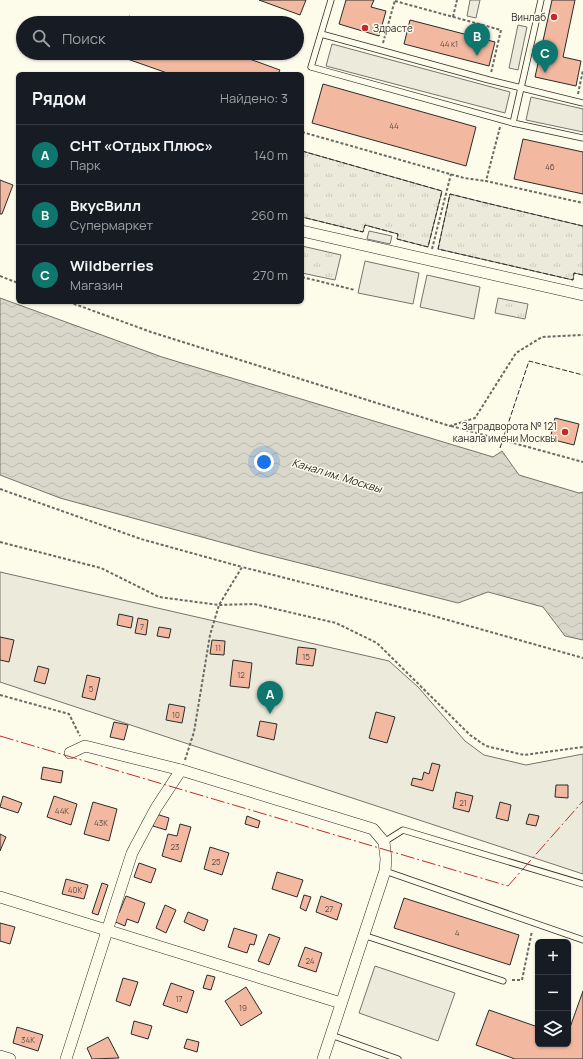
<!DOCTYPE html>
<html lang="ru">
<meta charset="utf-8">
<style>
:root{--surface:#171b24;--page:#20242c;--text:#f1f3f6;--muted:#9ea1a6;--line:#363941;--accent:#0f766e}
body{margin:0;font-family:Manrope,sans-serif;background:var(--page);color:var(--text)}
.controls{position:absolute;right:12px;bottom:12px;display:grid;overflow:hidden;border-radius:6px;box-shadow:0 1px 3px #0004}
.controls button{width:36px;height:36px;display:grid;place-items:center;padding:0;border:0;border-bottom:1px solid var(--line);background:var(--surface);color:var(--text);font:20px sans-serif}
.you{position:absolute;left:264px;top:462px;width:14px;height:14px;margin:-10px;border:3px solid #fff;border-radius:50%;background:#1a73e8;box-shadow:0 0 0 6px #1a73e833}
.badge{display:grid;place-items:center;width:26px;height:26px;border-radius:50%;background:var(--accent);color:#fff;font-size:13px;font-weight:700}
.pin{position:absolute;translate:-50% -33px;filter:drop-shadow(0 1px 2px #0008)}
.pin::after{content:'';position:absolute;top:21px;width:14px;height:12px;background:inherit;clip-path:polygon(0 0,100% 0,50% 100%)}
.list{margin:0;padding:0;list-style:none}
h2{display:flex;justify-content:space-between;align-items:center;height:52px;margin:0;padding:0 16px;font-size:17px}
h2 small{font-size:13px;font-weight:400;color:var(--muted)}
.list li{display:grid;grid-template-columns:26px 1fr auto;gap:12px;align-items:center;box-sizing:border-box;height:60px;padding:0 16px;border-top:1px solid var(--line)}
.list b{display:block;font-size:15px;white-space:nowrap}
.list p{margin:0;font-size:13px;white-space:nowrap;color:var(--muted)}
.list em{font-size:13px;font-style:normal;color:var(--muted)}
.icon{flex:none;width:22px;height:22px;fill:none;stroke:currentColor;stroke-width:2;stroke-linecap:round;stroke-linejoin:round}
.map{position:relative;flex:none;width:583px;height:1059px;overflow:hidden}
.search{position:absolute;background:var(--surface);box-shadow:0 1px 3px #0004;left:16px;top:16px;width:288px;height:44px;display:flex;align-items:center;gap:10px;box-sizing:border-box;padding:0 14px;border-radius:22px;color:var(--muted);font-size:15px}
.panel{position:absolute;background:var(--surface);box-shadow:0 1px 3px #0004;left:16px;top:72px;width:288px;height:232px;border-radius:6px}
.map>svg:first-child{display:block}
.park{fill:url(#park-tufts);stroke:#74746e}
.garden{fill:#ecebdb;stroke:#74746e}
.parking{fill:#eceadb;stroke:#74746e}
.water{fill:url(#water-waves);stroke:#74746e}
.building{fill:#f2b8a0;stroke:#2b2b2b}
.lines{fill:none;stroke-linecap:round;stroke-linejoin:round}
.lane-casing{stroke:#2b2b2b;stroke-width:7}
.street-casing{stroke:#2b2b2b;stroke-width:12}
.path{stroke:#6a6964;stroke-width:2;stroke-dasharray:3 2;stroke-linecap:butt}
.lane{stroke:#fdfbea;stroke-width:5.5}
.street{stroke:#fdfbea;stroke-width:11}
.fence{stroke:#2b2b2b;stroke-width:1;stroke-dasharray:5 2;stroke-linecap:butt}
.power{stroke:#c62828;stroke-width:1;stroke-dasharray:14 3 2 3;stroke-linecap:butt}
.poi-dot{fill:#c62828;stroke:#fdfbea;stroke-width:1.5}
.labels{text-anchor:middle;dominant-baseline:central;stroke-width:3;stroke-linejoin:round;paint-order:stroke}
.number-label{font-size:8px;fill:#5d4e48}
.poi-label{font-size:10px;fill:#2b2b2b;stroke:#fdfbea;text-anchor:end}
.water-label{font-size:11px;font-style:italic;fill:#2b2b2b;stroke:#fdfbea}
</style>
<div class="map">
<svg width="583" height="1059" viewBox="0 0 583 1059">
<defs>
<pattern id="park-tufts" width="24" height="20" patternUnits="userSpaceOnUse"><rect width="24" height="20" fill="#ecebdb"/><path d="M3 7l-1-3M5 7V3M7 7l1-3M15 17l-1-3M17 17v-4M19 17l1-3" fill="none" stroke="#cbcabc"/></pattern>
<pattern id="water-waves" width="16" height="10" patternUnits="userSpaceOnUse"><rect width="16" height="10" fill="#d8d7c9"/><path d="M0 5q4-4 8 0t8 0" fill="none" stroke="#bab9ad"/></pattern>
</defs>
<rect width="100%" height="100%" fill="#fdfbea"/>
<g class="park">
<polygon points="302,151 442,191 428,247 397,239 398,234 365,225 363,232 302,217"/>
<polygon points="450,194 482,202 583,226 583,275 574,273 573,280 438,249"/>
<polygon points="302,246 341,255 335,280 302,273"/>
<polygon points="498,298 528,304 525,319 495,313"/>
</g>
<g class="garden">
<polygon points="365,261 419,273 413,304 358,293"/>
<polygon points="427,275 480,287 474,319 420,307"/>
<polygon points="0,572 389,661 418,687 465,741 484,755 526,765 583,754 583,874 0,682"/>
</g>
<g class="parking">
<polygon points="470,0 480,0 476,18 467,16"/>
<polygon points="518,25 527,27 518,70 509,68"/>
<polygon points="332,44 510,92 505,113 326,66"/>
<polygon points="531,97 583,109 583,132 526,120"/>
<polygon points="369,231 392,236 390,244 367,239"/>
<polygon points="375,966 455,993 438,1041 359,1013"/>
</g>
<polygon class="water" points="0,298 162,357 493,457 502,451 519,475 579,493 583,492 583,640 565,636 543,607 488,592 458,603 260,553 60,498 0,475"/>
<g class="building">
<polygon points="259,0 306,0 300,15"/>
<polygon points="346,0 374,0 371,7 386,11 379,36 339,24"/>
<polygon points="552,0 575,0 563,57 581,61 576,86 535,77"/>
<polygon points="129,16 149,23 127,23"/>
<polygon points="410,20 495,42 489,66 404,44"/>
<polygon points="116,53 233,53 280,70 278,74 170,74 116,55"/>
<polygon points="323,84 476,127 466,166 312,123"/>
<polygon points="523,139 583,152 583,194 514,179"/>
<polygon points="0,180 13,185 2,214 0,214"/>
<polygon points="555,418 579,424 574,445 550,439"/>
<polygon points="119,614 133,617 131,628 117,625"/>
<polygon points="138,618 148,620 146,635 135,633"/>
<polygon points="159,627 171,629 169,638 157,636"/>
<polygon points="0,637 14,640 9,662 0,660"/>
<polygon points="212,640 225,641 224,655 210,654"/>
<polygon points="298,647 316,649 313,666 296,664"/>
<polygon points="233,660 252,663 249,688 230,686"/>
<polygon points="38,666 49,669 45,684 34,681"/>
<polygon points="87,675 100,678 95,700 82,697"/>
<polygon points="169,704 185,707 182,723 166,720"/>
<polygon points="376,712 395,717 387,743 369,738"/>
<polygon points="260,721 277,724 274,740 257,736"/>
<polygon points="114,722 128,725 124,740 110,737"/>
<polygon points="432,763 440,765 433,791 411,785 413,778 422,780 424,772 429,774"/>
<polygon points="43,767 63,771 61,783 41,779"/>
<polygon points="556,785 568,785 568,798 555,797"/>
<polygon points="456,792 473,796 469,812 453,808"/>
<polygon points="3,796 22,803 18,813 0,807"/>
<polygon points="54,796 77,804 71,825 47,817"/>
<polygon points="93,802 117,809 109,841 84,834"/>
<polygon points="500,802 511,805 508,821 496,818"/>
<polygon points="156,814 169,818 166,830 153,826"/>
<polygon points="529,814 539,816 536,826 526,824"/>
<polygon points="247,816 260,821 258,828 245,824"/>
<polygon points="180,824 191,827 181,862 162,856 168,834 177,836"/>
<polygon points="0,834 6,837 0,851"/>
<polygon points="210,847 229,853 222,875 204,869"/>
<polygon points="139,863 156,869 151,883 134,877"/>
<polygon points="277,872 303,880 297,897 272,889"/>
<polygon points="66,879 88,885 84,899 62,894"/>
<polygon points="102,883 108,885 98,915 92,913"/>
<polygon points="304,895 311,897 306,911 300,908"/>
<polygon points="126,896 145,903 138,923 127,919 125,926 113,921 117,912 119,913"/>
<polygon points="321,896 342,904 337,920 316,912"/>
<polygon points="404,898 519,935 510,965 394,928"/>
<polygon points="165,905 176,910 166,933 156,928"/>
<polygon points="188,912 208,920 204,931 184,922"/>
<polygon points="0,923 15,927 10,944 0,941"/>
<polygon points="234,928 257,935 254,945 250,944 247,953 228,947"/>
<polygon points="269,934 280,938 269,965 258,961"/>
<polygon points="305,947 322,953 316,972 298,966"/>
<polygon points="207,975 215,977 211,990 203,988"/>
<polygon points="123,978 138,982 130,1006 116,1001"/>
<polygon points="171,983 194,991 187,1013 163,1005"/>
<polygon points="246,987 262,1013 241,1026 225,1001"/>
<polygon points="583,991 583,1059 515,1059 476,1045 489,1010 538,1027 538,1044 568,1044 568,1033"/>
<polygon points="134,1021 152,1026 148,1039 131,1034"/>
<polygon points="17,1027 43,1035 38,1051 13,1043"/>
<polygon points="108,1037 119,1058 92,1059 87,1048"/>
<polygon points="187,1039 199,1042 197,1052 184,1048"/>
</g>
<g class="lines">
<defs>
<g id="lane">
<polyline points="331,0 311,67 513,123"/>
<polyline points="541,0 513,123 583,138"/>
<polyline points="321,34 489,80 583,103"/>
<polyline points="384,842 403,830 583,884"/>
<polyline points="385,871 583,940"/>
<polyline points="363,935 503,981"/>
<polyline points="331,1035 398,1059"/>
</g>
<g id="street">
<polyline points="302,231 583,295"/>
<polyline points="70,753 85,746 181,770 373,829 384,842 386,859 385,871 323,1059"/>
<polyline points="0,897 341,1003"/>
<polyline points="0,1056 10,1059"/>
<polyline points="66,1059 132,853 156,808 181,770"/>
</g>
</defs>
<use href="#lane" class="lane-casing"/>
<use href="#street" class="street-casing"/>
<g class="path">
<polyline points="395,1 501,30 491,73"/>
<polyline points="453,17 457,0"/>
<polyline points="383,43 395,0"/>
<polyline points="578,94 583,70"/>
<polyline points="500,127 486,181 583,203"/>
<polyline points="302,132 464,178 486,181"/>
<polyline points="432,249 451,174"/>
<polyline points="0,276 18,283"/>
<polyline points="302,277 355,290"/>
<polyline points="69,302 151,332 450,426 475,418 516,353 542,337 583,335"/>
<polyline points="451,426 583,462"/>
<polyline points="0,489 141,539 242,567"/>
<polyline points="0,542 101,568 159,597 219,605 254,604 336,623 377,643 470,735 486,746 524,755 583,747"/>
<polyline points="0,695 69,714 80,736"/>
<polyline points="185,760 194,732 210,635 219,605 242,567 423,613 583,658"/>
<polyline points="512,980 522,980 532,931"/>
</g>
<use href="#lane" class="lane"/>
<use href="#street" class="street"/>
<g class="fence">
<polyline points="302,151 442,191 428,247 397,239 398,234 365,225 363,232 302,217"/>
<polyline points="583,226 482,202 450,194 438,249 573,280 574,273 583,275"/>
<polyline points="500,448 529,361 583,375"/>
</g>
<polyline class="power" points="0,736 508,886 583,801"/>
</g>
<g class="poi-dot">
<circle cx="554" cy="17" r="4"/>
<circle cx="365" cy="28" r="4"/>
<circle cx="565" cy="432" r="4"/>
</g>
<g class="labels">
<g class="number-label">
<text x="449" y="43">44 к1</text>
<text x="394" y="125">44</text>
<text x="550" y="166">46</text>
<text x="142" y="626">7</text>
<text x="218" y="647">11</text>
<text x="306" y="656">15</text>
<text x="241" y="674">12</text>
<text x="91" y="688">5</text>
<text x="176" y="714">10</text>
<text x="463" y="802">21</text>
<text x="62" y="810">44К</text>
<text x="101" y="822">43К</text>
<text x="175" y="846">23</text>
<text x="216" y="861">25</text>
<text x="75" y="889">40К</text>
<text x="329" y="908">27</text>
<text x="457" y="932">4</text>
<text x="310" y="960">24</text>
<text x="179" y="998">17</text>
<text x="243" y="1007">19</text>
<text x="28" y="1039">34К</text>
</g>
<g class="poi-label">
<text x="546" y="17">Винлаб</text>
<text x="373" y="28" text-anchor="start">Здрасте</text>
<text x="557" y="426">Заградворота № 121<tspan x="557" dy="12">канала имени Москвы</tspan></text>
</g>
<g class="water-label">
<text transform="translate(337 475) rotate(17)">Канал им. Москвы</text>
</g>
</g>
</svg>
<div class="controls">
<button>+</button>
<button>−</button>
<button><svg class="icon" aria-label="layers" viewBox="0 0 24 24"><path d="M12 4l9 5-9 5-9-5zM3 14l9 5 9-5"/></svg></button>
</div>
<div class="you"></div>
<div class="pin badge" style="left:270px;top:714px">A</div>
<div class="pin badge" style="left:477px;top:56px">B</div>
<div class="pin badge" style="left:545px;top:73px">C</div>
<div class="search"><svg class="icon" aria-label="search" viewBox="0 0 24 24"><circle cx="10" cy="10" r="6"/><path d="M15 15l6 6"/></svg>Поиск</div>
<section class="panel">
<h2>Рядом<small>Найдено: 3</small></h2>
<ul class="list">
<li><span class="badge">A</span><div><b>СНТ «Отдых Плюс»</b><p>Парк</p></div><em>140 m</em></li>
<li><span class="badge">B</span><div><b>ВкусВилл</b><p>Супермаркет</p></div><em>260 m</em></li>
<li><span class="badge">C</span><div><b>Wildberries</b><p>Магазин</p></div><em>270 m</em></li>
</ul>
</section>
</div>
